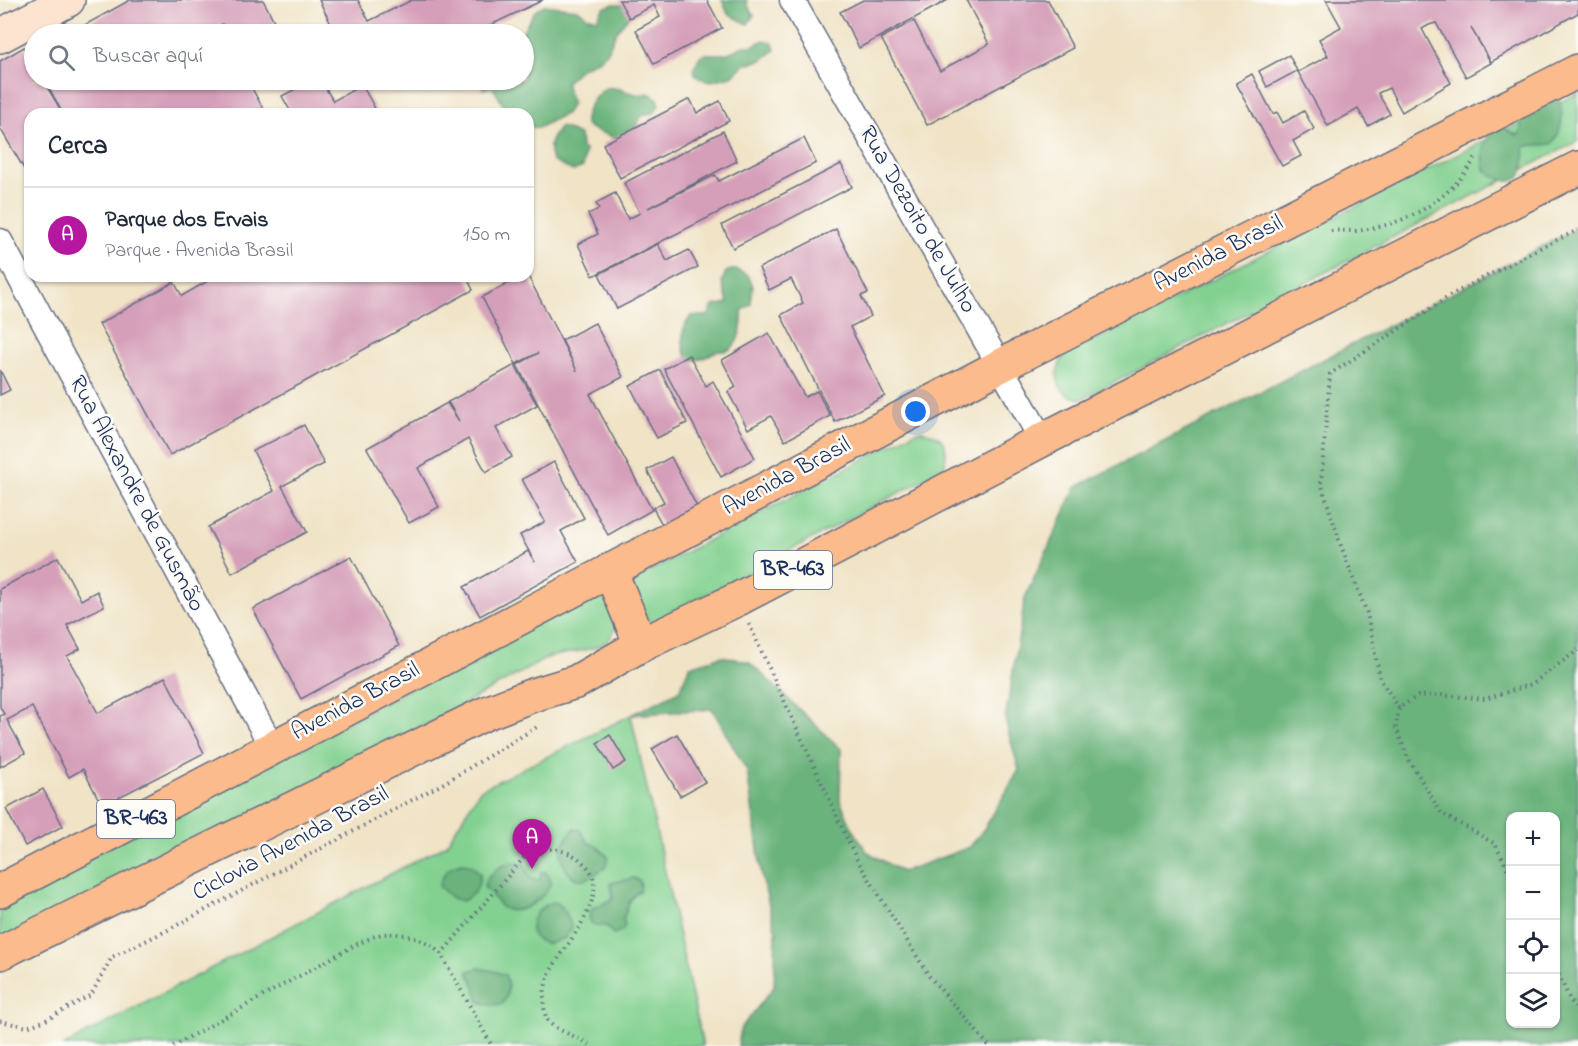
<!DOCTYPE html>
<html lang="es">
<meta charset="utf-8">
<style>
:root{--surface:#fff;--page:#f2f2f3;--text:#1f2937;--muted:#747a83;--line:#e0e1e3;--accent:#b5179e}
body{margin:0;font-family:"Indie Flower",sans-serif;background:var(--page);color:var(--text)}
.controls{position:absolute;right:18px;bottom:18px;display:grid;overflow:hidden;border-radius:12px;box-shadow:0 2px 4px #0004}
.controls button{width:54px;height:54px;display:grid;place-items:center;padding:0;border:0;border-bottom:2px solid var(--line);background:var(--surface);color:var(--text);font:30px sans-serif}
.you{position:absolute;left:916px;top:412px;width:21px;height:21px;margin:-15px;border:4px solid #fff;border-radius:50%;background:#1a73e8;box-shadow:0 0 0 9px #1a73e833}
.badge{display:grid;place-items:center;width:39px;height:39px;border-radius:50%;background:var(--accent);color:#fff;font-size:20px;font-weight:700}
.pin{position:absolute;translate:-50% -50px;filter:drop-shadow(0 2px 3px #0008)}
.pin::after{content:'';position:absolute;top:32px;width:21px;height:18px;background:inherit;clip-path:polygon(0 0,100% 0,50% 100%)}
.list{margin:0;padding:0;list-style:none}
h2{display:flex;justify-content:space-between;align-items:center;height:78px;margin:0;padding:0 24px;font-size:26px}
h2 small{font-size:20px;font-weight:400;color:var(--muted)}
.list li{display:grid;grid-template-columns:39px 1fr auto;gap:18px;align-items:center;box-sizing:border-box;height:96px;padding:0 24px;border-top:2px solid var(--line)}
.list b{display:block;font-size:22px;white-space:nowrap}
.list p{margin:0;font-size:20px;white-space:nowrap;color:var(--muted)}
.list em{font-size:20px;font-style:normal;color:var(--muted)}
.icon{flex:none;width:33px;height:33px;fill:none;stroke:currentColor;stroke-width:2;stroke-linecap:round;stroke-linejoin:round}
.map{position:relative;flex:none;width:1578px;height:1046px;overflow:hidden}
.search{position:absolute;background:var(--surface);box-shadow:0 2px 4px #0004;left:24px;top:24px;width:510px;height:66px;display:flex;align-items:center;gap:15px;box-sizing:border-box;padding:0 21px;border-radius:33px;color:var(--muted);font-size:22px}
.panel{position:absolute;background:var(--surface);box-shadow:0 2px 4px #0004;left:24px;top:108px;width:510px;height:174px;border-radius:18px}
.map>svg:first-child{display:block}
.green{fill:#83d191;stroke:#4f8078;stroke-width:1.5}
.forest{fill:#6ab37b;stroke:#42716c;stroke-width:1.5;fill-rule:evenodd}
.building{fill:#d59fb9}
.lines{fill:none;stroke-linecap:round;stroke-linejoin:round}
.minor-casing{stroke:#666e82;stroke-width:27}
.secondary-casing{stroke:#666e82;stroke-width:36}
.primary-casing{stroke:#666e82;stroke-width:36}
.path{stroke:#666e82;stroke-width:4;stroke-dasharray:1.5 4.5;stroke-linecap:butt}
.minor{stroke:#fff;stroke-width:24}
.secondary{stroke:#fde4d1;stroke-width:33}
.primary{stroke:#fbbb8c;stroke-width:33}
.labels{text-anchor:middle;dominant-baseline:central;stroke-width:5;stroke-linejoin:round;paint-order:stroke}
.shield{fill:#fdfcf7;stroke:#5f6c8c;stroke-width:1.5}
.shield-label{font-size:22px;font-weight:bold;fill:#1b2f5e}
.street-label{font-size:24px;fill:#1b2f5e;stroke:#fdfcf7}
</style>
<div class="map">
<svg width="1578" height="1046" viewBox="0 0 1578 1046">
<rect width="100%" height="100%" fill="#fdfcf7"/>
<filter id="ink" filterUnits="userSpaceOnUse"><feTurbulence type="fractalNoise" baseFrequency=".0167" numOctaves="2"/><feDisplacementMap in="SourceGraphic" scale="12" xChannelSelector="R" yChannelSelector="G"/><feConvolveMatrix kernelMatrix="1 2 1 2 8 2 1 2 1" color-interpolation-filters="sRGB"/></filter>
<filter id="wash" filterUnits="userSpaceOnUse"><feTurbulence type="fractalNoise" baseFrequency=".008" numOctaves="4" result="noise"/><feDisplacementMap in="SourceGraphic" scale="24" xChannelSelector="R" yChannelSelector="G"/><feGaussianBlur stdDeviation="1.35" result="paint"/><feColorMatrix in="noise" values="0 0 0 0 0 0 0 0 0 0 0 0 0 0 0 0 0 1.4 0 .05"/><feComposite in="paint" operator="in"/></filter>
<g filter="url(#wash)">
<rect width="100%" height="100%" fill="#f0e3c6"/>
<g class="green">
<path d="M1578,93V141L1082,399C1058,396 1050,375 1065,355Z"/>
<path d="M919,430C945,435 949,444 944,469L656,621L647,620L632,588L638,577Z"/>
<polygon points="590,595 610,600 617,619 616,628 608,641 594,648 549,657 400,739 0,946 0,904"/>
<polygon points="631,715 703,1046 63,1046 446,845 480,790"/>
</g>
<g class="forest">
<polygon points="722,0 747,0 747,5 754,15 748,24 728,14"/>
<polygon points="614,4 625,6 629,16 616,32 607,53 599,59 580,69 565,83 572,103 567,113 538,128 528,126 528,114 509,114 492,86 483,89 481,80 524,80 524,34 521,34 535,11 544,5 578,9 586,16 597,19 603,8"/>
<polygon points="764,40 773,43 775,50 762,60 745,64 732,76 711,81 699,78 695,74 694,68 700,56 706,54 726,54 744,46 752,46"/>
<path d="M606,88C624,86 629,98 649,93L658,99L659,104L654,113C636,114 642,121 633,130C628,134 620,136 615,139C605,132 594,133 585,124C584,110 595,95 606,88Z"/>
<path d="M1557,94C1564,111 1564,129 1552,144L1524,146C1527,180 1514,192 1485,170C1482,157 1482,129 1501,128C1508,128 1512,135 1519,135C1524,126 1520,118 1514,110Z"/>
<path d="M560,127L565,128L580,136L581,148L585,150L583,167L573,171L552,161C547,146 550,140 560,127Z"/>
<path d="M1578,228V1046H738L741,1028L774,987L776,932L762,878L747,771L712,709L631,715L679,691L690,666L722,656L749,662L841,749L840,800L850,824L866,851L902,872L970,847L986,826L1019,770L1005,720L1025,598L1076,487ZM1510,816H1556V1024H1510Z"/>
<path d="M731,270H737L748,275L753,286L751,304L742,311C743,322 740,344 729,350C723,352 716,350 711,354C695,364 684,362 683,342C682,331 684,323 692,316H708L713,306L728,303L722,281L726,272Z"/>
<path d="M574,829L580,830L588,843L596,845L608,857L605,868C597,871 592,878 584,879C569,882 559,861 562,849C564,842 569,834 574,829Z"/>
<path d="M513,862L524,864L531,879L537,881L541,877V872H546L551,881C549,897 518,918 503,908C496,903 491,893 484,887C487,874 500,865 513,862Z"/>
<path d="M463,863C471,864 476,868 480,874C479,888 475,894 463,901L452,898L439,886C444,871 448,866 463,863Z"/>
<path d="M633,878L639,880L641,885L640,891C629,896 627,909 623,919L625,925L623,930L613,934L606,926H595C588,921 588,915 593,908L613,899L611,883Z"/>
<path d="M554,902C565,905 568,918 572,928L565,938L549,944C517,938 533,907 554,902Z"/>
<path d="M478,968L494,971L505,975C510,986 509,995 502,1004L490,1005L479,1002L473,981L467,972Z"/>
</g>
<g id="blocks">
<g class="building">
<polygon points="130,0 263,0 281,34 227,34 222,24 217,27 221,34 57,34 74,25 76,30"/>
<polygon points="319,0 358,0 369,21 412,0 543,0 472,34 336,34"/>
<polygon points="619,0 707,0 722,28 654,64 636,30 660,17 654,5 629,18"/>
<polygon points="863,0 948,0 859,48 840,12"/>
<polygon points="966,0 1048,0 1073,48 927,125 881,38 914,21 940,71 989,44"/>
<polygon points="1326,0 1578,0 1578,13 1491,62 1471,28 1491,63 1466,77 1436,23 1429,25 1422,29 1451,83 1402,112 1389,88 1378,93 1390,114 1368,126 1358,109 1328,126 1298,72 1328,56 1319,39 1341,27"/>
<polygon points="24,47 34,64 34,80 43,80 62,112 45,80 251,80 248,81 266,114 30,114 30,179 0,128 0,61"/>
<polygon points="1289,55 1297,71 1267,87 1259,71"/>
<polygon points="1252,74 1273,114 1277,112 1283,123 1304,111 1314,129 1293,141 1301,156 1282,166 1236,83"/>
<polygon points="312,80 321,80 333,101 362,85 378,114 292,114 282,96"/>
<polygon points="690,99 697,113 720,101 729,121 620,178 603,144"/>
<polygon points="723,131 737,161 648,208 715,175 719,181 804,138 816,163 593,276 578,244 598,234 588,214 599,209 596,203 615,193 628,219 640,213 624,183"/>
<polygon points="841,164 852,187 733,248 722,225"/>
<polygon points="836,229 868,293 861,296 871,316 850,327 885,396 835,422 781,315 803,303 791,279 769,290 759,268"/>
<polygon points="658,244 667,261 689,250 698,267 617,309 599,274"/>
<polygon points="216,276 466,276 473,290 170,455 99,324 174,282 182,296"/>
<polygon points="523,276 528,276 577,371 562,340 595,323 623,377 590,394 652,510 608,535 517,365 538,353 516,364 482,297"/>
<polygon points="769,333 805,397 817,391 830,416 785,441 771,416 748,429 728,392 736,387 722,360"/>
<polygon points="689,355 706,386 713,381 755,458 721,477 664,369"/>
<polygon points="515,365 537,405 496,428 512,457 486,472 468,439 418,468 439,507 409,523 367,448 447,403 459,421 448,402"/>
<polygon points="0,370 10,390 0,395"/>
<polygon points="660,370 687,423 657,438 630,386"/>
<polygon points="304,425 324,464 282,486 307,532 232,573 208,527 274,491 253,451"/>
<polygon points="671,457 697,507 663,526 653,508 664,502 647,470"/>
<polygon points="554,462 584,518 561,531 578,562 480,616 464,587 528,551 535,562 520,535 545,522 522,479"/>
<polygon points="351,556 399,646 301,699 253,609"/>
<polygon points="58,557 81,600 97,591 104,606 67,625 80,649 67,656 98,713 165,677 204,753 102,806 83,769 69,777 32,707 7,720 25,753 0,767 0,716 4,714 0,707 0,589"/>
<polygon points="677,734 705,782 680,796 652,749"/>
<polygon points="610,735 626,762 613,770 597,743"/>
<polygon points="43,789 63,826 25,846 6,809"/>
</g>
</g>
</g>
<g filter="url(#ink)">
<use href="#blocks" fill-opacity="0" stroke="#666e82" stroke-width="1.5"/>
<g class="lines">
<defs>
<g id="minor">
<polyline points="792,0 1042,440"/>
<polyline points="0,241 272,747"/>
</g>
<polyline id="secondary" points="0,36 68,0"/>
<g id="primary">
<polyline points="610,570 641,645"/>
<polyline points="0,891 1000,366 1578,71"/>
<polyline points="0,953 484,714 530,696 576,682 641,645 738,599 1042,440 1578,168"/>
</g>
</defs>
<use href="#minor" class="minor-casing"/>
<use href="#secondary" class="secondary-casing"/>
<use href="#primary" class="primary-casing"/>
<g class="path">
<path d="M1331,231C1339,230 1347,231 1355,231C1410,224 1447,202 1477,156"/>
<polyline points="749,624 856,858 929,976 989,1046"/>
<polyline points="1399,708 1380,679 1367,613 1341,546 1321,483 1330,374 1451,295 1540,248 1578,230"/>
<polyline points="1510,874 1495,844 1441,813 1408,758 1396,727 1399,708 1418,696 1441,695 1485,699 1532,684 1578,650"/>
<path d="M441,954L527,854C533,852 539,849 545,849C554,847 572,853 579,859C582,862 586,865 589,869C610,898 563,947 550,972C544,984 542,1004 546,1017C551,1031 578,1035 591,1046"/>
<polyline points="1556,969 1570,1000 1578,1010"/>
<polyline points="0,1021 27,1027 44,1021 91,995 112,957 164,932 444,783 537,727"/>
<path d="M173,1046L357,944C365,941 375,935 384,934C404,932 427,940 441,954L492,1046"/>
</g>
<use href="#minor" class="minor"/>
<use href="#secondary" class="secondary"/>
<use href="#primary" class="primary"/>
</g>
</g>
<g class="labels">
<g class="shield">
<rect x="754" y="551" width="78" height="38" rx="4.5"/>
<rect x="97" y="800" width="78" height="38" rx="4.5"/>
</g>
<g class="shield-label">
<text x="793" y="570">BR-463</text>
<text x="136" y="819">BR-463</text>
</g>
<g class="street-label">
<text transform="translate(917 220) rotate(60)">Rua Dezoito de Julho</text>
<text transform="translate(1219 254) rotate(-27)">Avenida Brasil</text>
<text transform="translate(787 477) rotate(-28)">Avenida Brasil</text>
<text transform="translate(136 494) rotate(62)">Rua Alexandre de Gusmão</text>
<text transform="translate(356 702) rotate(-28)">Avenida Brasil</text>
<text transform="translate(291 844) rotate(-28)">Ciclovia Avenida Brasil</text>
</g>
</g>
</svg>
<div class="controls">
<button>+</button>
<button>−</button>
<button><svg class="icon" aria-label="locate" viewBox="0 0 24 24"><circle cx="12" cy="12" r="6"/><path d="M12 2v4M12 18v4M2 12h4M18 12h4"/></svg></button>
<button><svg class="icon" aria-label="layers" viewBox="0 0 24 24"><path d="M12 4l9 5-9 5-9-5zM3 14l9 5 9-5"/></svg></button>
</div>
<div class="you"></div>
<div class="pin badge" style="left:532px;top:869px">A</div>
<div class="search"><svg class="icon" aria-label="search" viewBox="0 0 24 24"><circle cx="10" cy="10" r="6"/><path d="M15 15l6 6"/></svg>Buscar aquí</div>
<section class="panel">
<h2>Cerca<small></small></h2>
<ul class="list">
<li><span class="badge">A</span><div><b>Parque dos Ervais</b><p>Parque · Avenida Brasil</p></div><em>150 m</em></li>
</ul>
</section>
</div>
